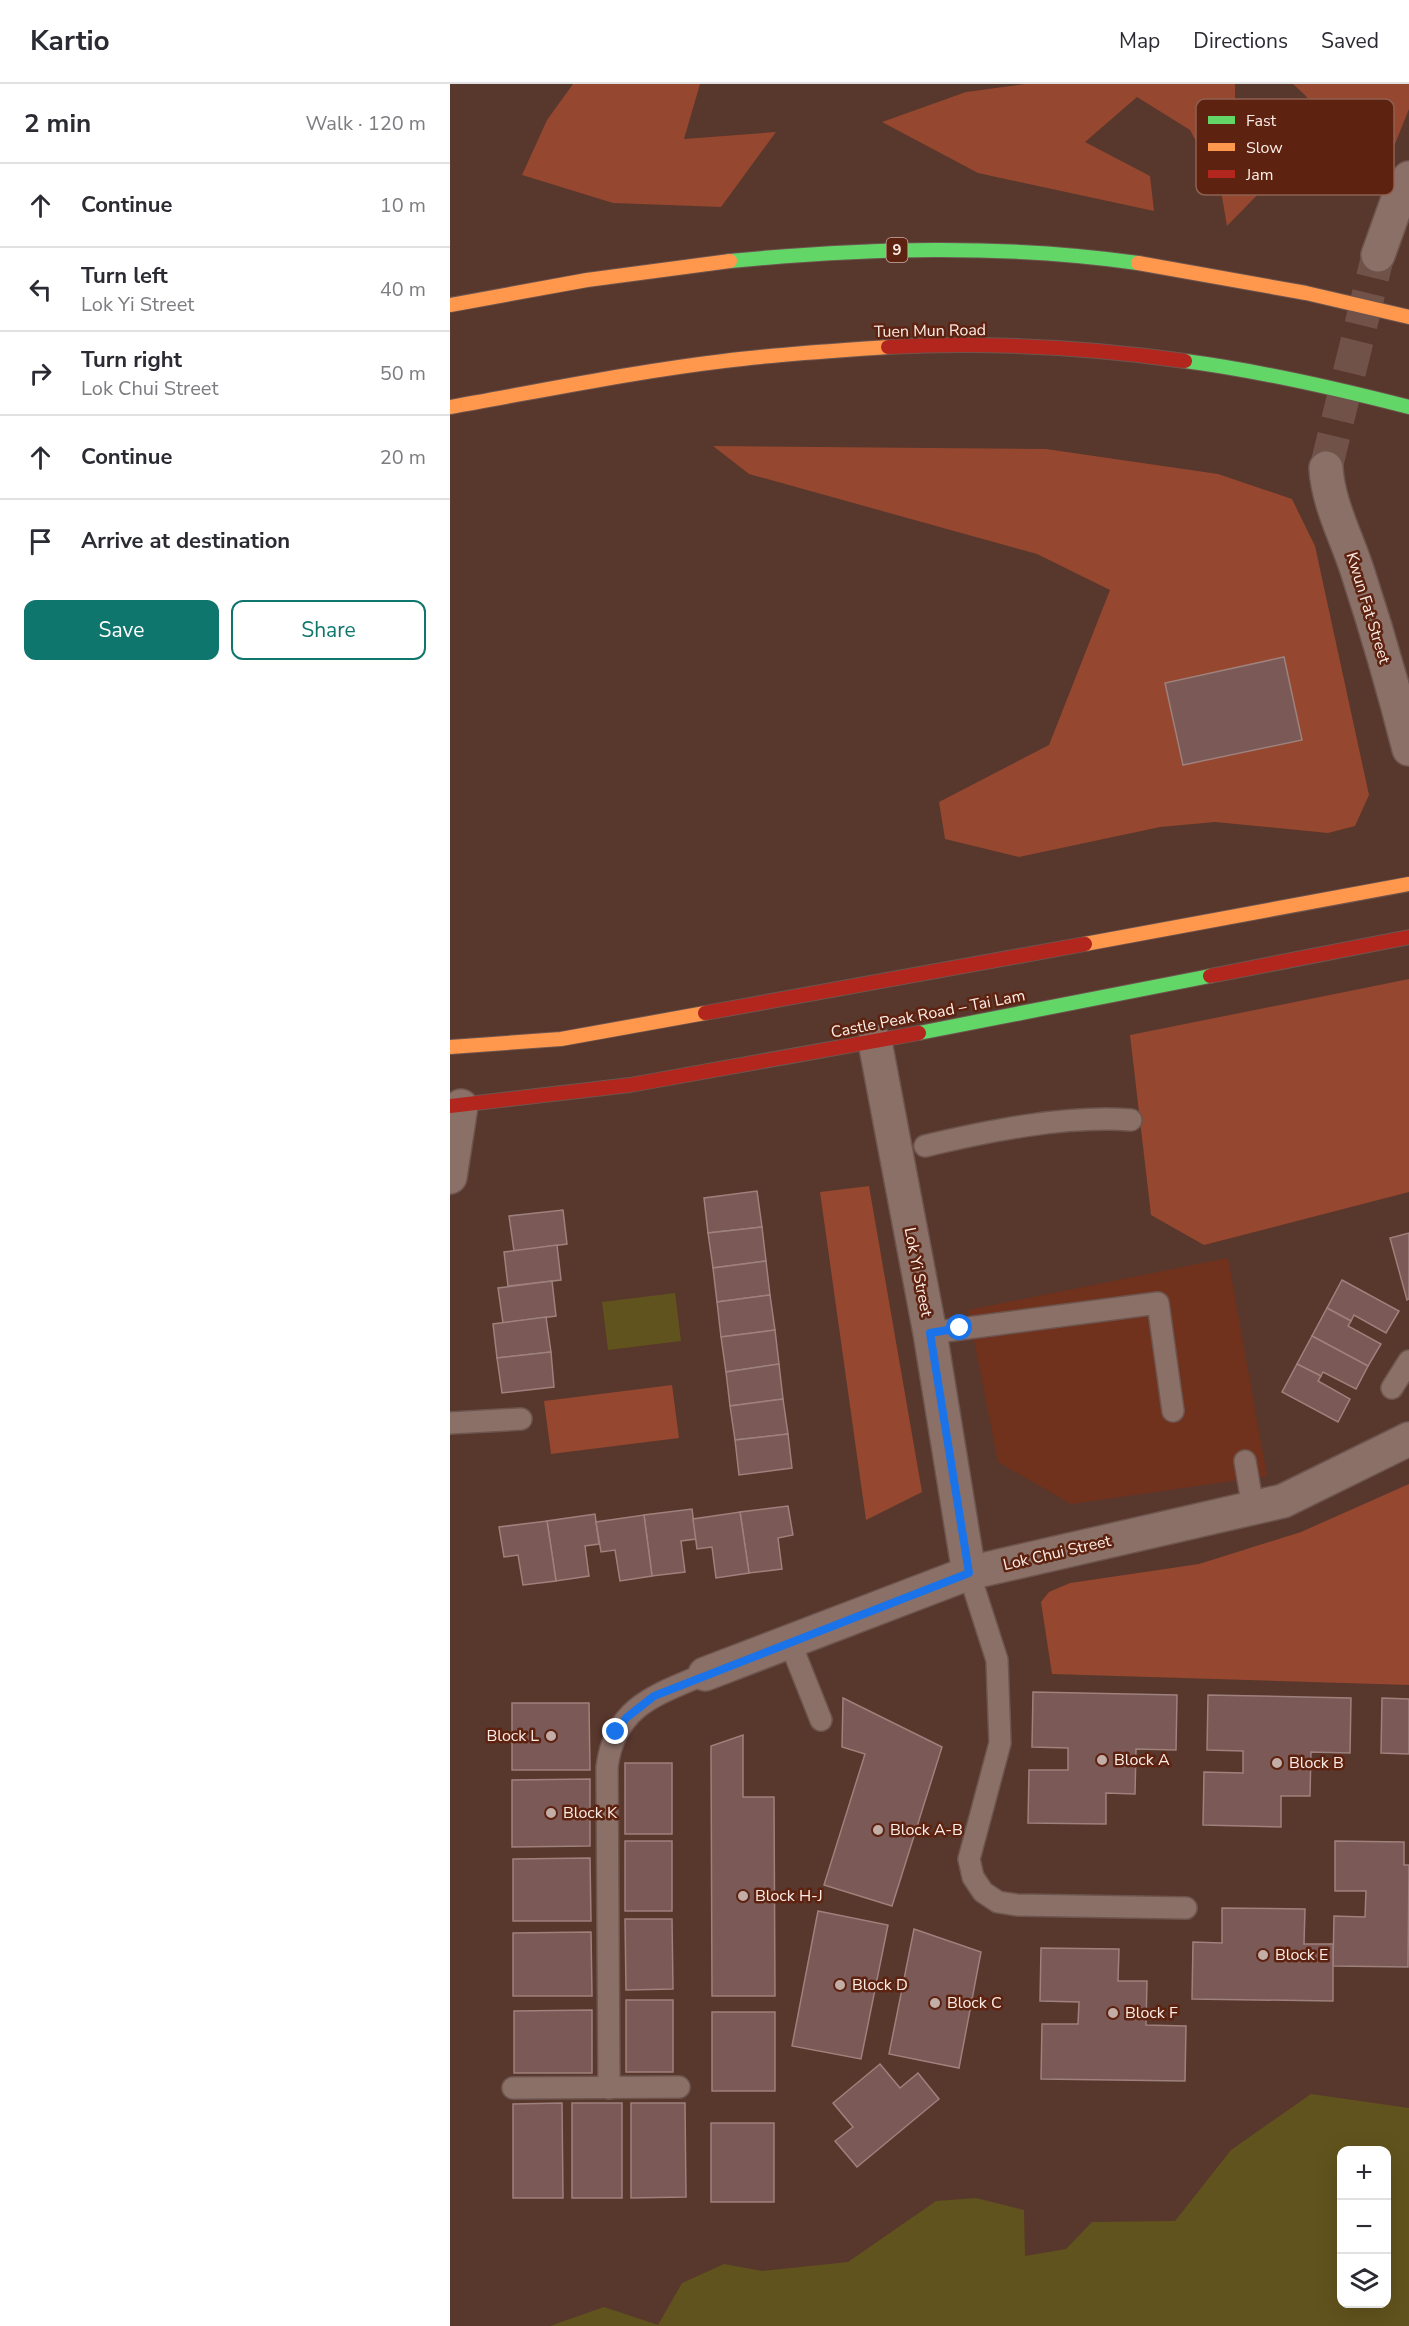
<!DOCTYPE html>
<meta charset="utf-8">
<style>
:root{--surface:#fff;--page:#f2f2f3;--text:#2b2b33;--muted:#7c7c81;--line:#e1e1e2;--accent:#0f766e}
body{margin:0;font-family:"Nunito Sans",sans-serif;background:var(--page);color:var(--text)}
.controls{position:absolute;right:18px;bottom:18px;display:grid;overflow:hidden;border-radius:12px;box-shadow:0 6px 24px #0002}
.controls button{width:54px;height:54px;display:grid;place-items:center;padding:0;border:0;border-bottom:2px solid var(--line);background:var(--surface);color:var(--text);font:30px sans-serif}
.stop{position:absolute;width:18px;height:18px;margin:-14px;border:4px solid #1a73e8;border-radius:50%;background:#fff}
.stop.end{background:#1a73e8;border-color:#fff;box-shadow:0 2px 6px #0008}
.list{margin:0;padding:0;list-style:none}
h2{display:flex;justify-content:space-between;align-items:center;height:78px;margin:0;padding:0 24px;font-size:26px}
h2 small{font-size:20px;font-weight:400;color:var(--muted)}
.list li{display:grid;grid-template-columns:39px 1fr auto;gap:18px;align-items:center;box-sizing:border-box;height:84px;padding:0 24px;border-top:2px solid var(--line)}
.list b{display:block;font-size:22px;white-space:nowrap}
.list p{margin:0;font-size:20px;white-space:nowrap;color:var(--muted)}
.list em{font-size:20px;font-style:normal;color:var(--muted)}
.actions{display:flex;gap:12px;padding:18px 24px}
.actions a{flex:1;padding:14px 0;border:2px solid var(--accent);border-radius:12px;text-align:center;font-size:21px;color:var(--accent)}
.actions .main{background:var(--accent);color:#fff}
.icon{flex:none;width:33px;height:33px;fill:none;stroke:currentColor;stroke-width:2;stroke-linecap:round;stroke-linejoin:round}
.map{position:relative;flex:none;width:959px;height:2242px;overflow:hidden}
header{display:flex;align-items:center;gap:36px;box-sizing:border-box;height:84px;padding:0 30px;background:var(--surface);border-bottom:2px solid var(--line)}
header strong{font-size:28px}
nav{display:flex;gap:33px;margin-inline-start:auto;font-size:21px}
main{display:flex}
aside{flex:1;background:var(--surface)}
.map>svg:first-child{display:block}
.built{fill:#70321d}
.green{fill:#95472f}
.water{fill:#61531d;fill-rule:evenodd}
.building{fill:#7b5956;stroke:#9e807c;stroke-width:1.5}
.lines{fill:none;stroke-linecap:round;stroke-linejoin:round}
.street-tunnel{stroke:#715249;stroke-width:33;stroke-dasharray:33 16;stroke-linecap:butt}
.lane-casing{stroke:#6d554e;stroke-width:24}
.street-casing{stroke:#6d554e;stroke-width:36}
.fast-casing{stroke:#6d554e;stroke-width:16}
.slow-casing{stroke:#6d554e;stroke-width:16}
.jam-casing{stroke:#6d554e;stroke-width:16}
.lane{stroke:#8b7068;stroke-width:21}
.street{stroke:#8b7068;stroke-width:33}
.fast{stroke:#63d668;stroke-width:14}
.slow{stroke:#ff974d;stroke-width:14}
.jam{stroke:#b3261e;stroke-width:14}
.route{stroke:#1a73e8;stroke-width:8}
.poi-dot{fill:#c3ada7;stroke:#5e2310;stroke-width:2}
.labels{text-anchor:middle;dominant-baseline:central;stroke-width:5;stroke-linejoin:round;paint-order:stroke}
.shield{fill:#5e2310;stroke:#cdb0a7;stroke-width:1.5}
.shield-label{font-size:15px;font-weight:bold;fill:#fdede8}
.street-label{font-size:16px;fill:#fdede8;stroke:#5e2310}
.poi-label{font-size:16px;fill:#fdede8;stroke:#5e2310;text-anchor:start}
.key{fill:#5e2310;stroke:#8e6051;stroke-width:1.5}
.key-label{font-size:16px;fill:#fdede8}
</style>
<header>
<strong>Kartio</strong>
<nav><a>Map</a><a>Directions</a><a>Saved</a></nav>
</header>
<main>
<aside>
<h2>2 min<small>Walk · 120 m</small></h2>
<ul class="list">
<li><svg class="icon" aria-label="ahead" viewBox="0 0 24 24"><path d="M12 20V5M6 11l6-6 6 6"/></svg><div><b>Continue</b></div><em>10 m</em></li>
<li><svg class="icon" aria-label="left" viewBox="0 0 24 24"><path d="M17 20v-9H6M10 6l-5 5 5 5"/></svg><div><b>Turn left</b><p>Lok Yi Street</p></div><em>40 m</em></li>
<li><svg class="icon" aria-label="right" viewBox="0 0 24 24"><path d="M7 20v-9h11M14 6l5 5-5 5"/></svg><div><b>Turn right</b><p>Lok Chui Street</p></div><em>50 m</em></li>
<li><svg class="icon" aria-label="ahead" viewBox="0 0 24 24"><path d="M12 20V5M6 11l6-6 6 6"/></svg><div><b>Continue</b></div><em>20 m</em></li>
<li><svg class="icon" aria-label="arrive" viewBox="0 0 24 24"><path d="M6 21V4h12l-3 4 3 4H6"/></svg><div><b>Arrive at destination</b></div></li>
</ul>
<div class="actions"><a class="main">Save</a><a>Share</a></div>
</aside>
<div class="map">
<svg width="959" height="2242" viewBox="0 0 959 2242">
<rect width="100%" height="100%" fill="#58372d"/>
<polygon class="built" points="778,1174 817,1392 621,1420 548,1378 518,1226"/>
<g class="green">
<polygon points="123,0 250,0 234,55 326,48 271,123 163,119 72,91 97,36"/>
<polygon points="575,0 785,0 785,15 817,101 777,142 770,101 740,46 687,13 635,58 700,92 704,127 528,89 432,38 516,8"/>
<polygon points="843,0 959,0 959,25 928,102 855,11"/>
<polygon points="263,362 596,365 768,390 842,415 865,462 919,711 905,742 878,749 765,738 710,743 569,773 495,755 489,718 599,661 660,506 587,470 299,390"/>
<polygon points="959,895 959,1108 754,1161 701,1131 680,951"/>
<polygon points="419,1102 472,1408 416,1436 370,1108"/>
<polygon points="222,1301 229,1354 101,1370 94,1317"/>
<polygon points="959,1400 959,1601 602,1590 591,1518 599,1508 620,1499 749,1480 851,1448"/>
</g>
<g class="water">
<polygon points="225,1209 231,1257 158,1266 152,1218"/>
<path d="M861,2010L959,2024V2242H100L154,2223L208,2241L232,2199L274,2180L312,2187L398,2178L486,2117L526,2114L574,2126L575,2172L616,2165L642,2138L725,2137L781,2066ZM936,2066V2220H892V2066Z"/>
</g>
<g class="building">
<polygon points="834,573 852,656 733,681 715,599"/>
<polygon points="307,1107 312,1143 258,1149 254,1114"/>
<polygon points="113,1126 117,1160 64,1167 59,1132"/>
<polygon points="312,1143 316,1177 263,1184 258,1149"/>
<polygon points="959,1149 959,1215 957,1216 940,1154"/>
<polygon points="107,1161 111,1196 58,1202 54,1168"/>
<polygon points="316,1177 320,1211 267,1218 263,1184"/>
<polygon points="892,1196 949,1227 936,1249 904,1231 901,1237 877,1224"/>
<polygon points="102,1197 106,1232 53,1239 48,1204"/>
<polygon points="320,1211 325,1246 271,1253 267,1218"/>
<polygon points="877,1224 901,1237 898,1242 931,1260 918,1282 862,1252"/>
<polygon points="96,1233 101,1268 47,1274 43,1240"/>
<polygon points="325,1246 329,1280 276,1288 271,1253"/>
<polygon points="862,1252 918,1282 906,1305 873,1288 871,1292 847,1280"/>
<polygon points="101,1268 104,1303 52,1309 47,1274"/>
<polygon points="329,1280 333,1315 280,1322 276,1288"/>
<polygon points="847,1280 871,1292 868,1297 900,1315 888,1338 832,1308"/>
<polygon points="333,1315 338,1350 285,1356 280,1322"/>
<polygon points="338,1350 342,1384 289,1391 285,1356"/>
<polygon points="338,1422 343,1451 328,1454 332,1485 299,1489 290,1428"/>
<polygon points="242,1425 246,1455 231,1457 235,1488 202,1492 194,1431"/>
<polygon points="290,1428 299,1489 266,1494 262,1463 247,1465 243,1435"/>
<polygon points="145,1430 149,1460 135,1462 139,1492 106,1497 97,1437"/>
<polygon points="194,1431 202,1492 170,1497 165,1466 151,1468 146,1438"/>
<polygon points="97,1437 106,1497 73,1501 68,1471 54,1473 49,1443"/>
<polygon points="583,1608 727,1611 726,1666 686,1665 685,1710 656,1709 656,1740 578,1739 579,1686 618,1686 618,1664 582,1663"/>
<polygon points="758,1611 901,1614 900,1669 861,1668 860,1712 831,1712 831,1743 753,1741 754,1688 793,1689 793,1667 757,1666"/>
<polygon points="393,1614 492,1663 442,1822 374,1801 415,1670 392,1663"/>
<polygon points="932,1614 959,1615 959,1670 931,1669"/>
<polygon points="62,1619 139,1619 140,1686 62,1686"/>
<polygon points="293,1651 293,1713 324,1713 325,1912 262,1912 261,1662"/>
<rect x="175" y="1679" width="47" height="71"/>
<polygon points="140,1695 140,1762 62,1763 62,1696"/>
<rect x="175" y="1757" width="47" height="70"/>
<polygon points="885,1757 954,1758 954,1781 959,1781 958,1883 883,1882 884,1832 915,1833 916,1807 885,1807"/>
<polygon points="140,1774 141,1837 63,1837 63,1775"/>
<polygon points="772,1824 855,1825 854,1860 883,1860 883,1917 742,1915 743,1858 772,1859"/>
<polygon points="368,1827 438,1841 411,1975 342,1962"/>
<polygon points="175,1835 222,1835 223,1905 176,1906"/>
<polygon points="464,1845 531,1868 509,1984 439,1970"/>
<polygon points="141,1848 142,1912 63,1912 63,1849"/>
<polygon points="591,1864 669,1865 668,1897 697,1897 696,1941 736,1942 735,1997 591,1995 592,1940 628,1940 629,1918 590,1917"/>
<rect x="176" y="1916" width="47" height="72"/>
<polygon points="142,1926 142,1989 64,1989 64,1927"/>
<rect x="262" y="1928" width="63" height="79"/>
<polygon points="430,1980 450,2004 468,1989 489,2015 407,2083 385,2057 403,2043 383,2019"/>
<polygon points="112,2019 113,2114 63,2114 63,2020"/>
<rect x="122" y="2019" width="50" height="95"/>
<polygon points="181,2019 235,2019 236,2113 181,2114"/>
<rect x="261" y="2039" width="63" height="79"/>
</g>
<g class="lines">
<polyline class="street-tunnel" points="876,384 928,171"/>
<defs>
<g id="lane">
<path d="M475,1062C538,1047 616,1031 681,1036"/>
<polyline points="480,1249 708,1219 723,1327"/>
<polyline points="942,1304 959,1277"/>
<polyline points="0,1339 71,1335"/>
<polyline points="795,1377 803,1424"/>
<polyline points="519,1489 547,1576 550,1659 519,1775 523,1793 533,1808 548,1818 567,1821 736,1824"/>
<polyline points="340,1558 371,1636"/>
<polyline points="63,2004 229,2003"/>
<path d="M159,2004L157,1683C165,1622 206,1611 255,1590"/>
</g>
<g id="street">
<polyline points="928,171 948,115 959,94"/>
<path d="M876,384C878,420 897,454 908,489C927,547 944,606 959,665"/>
<polyline points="425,958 480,1249 519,1489"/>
<polyline points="0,1093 11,1022"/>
<polyline points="255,1590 519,1489 833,1417 959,1355"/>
</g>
<g id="fast">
<path d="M280,177C416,164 552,160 688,179"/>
<path d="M735,277C811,287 885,304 959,323"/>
<polyline points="469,949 760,892"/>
</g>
<g id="slow">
<polyline points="688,179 856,209 959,233"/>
<polyline points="0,221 137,196 280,177"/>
<path d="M0,323C91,307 182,288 274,277C328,270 383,267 438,263"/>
<polyline points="635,860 959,800"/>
<polyline points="0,963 111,955 255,929"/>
</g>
<g id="jam">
<path d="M438,263C536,258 637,263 735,277"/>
<polyline points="760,892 959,853"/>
<polyline points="255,929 635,860"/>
<polyline points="0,1022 180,1001 469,949"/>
</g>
</defs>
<use href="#lane" class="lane-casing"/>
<use href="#street" class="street-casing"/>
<use href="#fast" class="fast-casing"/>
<use href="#slow" class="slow-casing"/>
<use href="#jam" class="jam-casing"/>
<use href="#lane" class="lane"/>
<use href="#street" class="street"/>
<use href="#fast" class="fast"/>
<use href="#slow" class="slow"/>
<use href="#jam" class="jam"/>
</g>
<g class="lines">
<polyline class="route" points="166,1648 176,1634 204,1612 519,1489 480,1249 510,1244"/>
</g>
<g class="poi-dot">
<circle cx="101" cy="1652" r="6"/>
<circle cx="652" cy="1676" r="6"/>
<circle cx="827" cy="1679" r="6"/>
<circle cx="101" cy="1729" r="6"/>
<circle cx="428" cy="1746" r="6"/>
<circle cx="293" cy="1812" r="6"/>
<circle cx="813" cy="1871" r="6"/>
<circle cx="390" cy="1901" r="6"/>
<circle cx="485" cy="1919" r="6"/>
<circle cx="663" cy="1929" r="6"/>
</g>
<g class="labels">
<rect class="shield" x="436.5" y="154" width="21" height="24" rx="4.5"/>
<g class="shield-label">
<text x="447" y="166">9</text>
</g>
<g class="street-label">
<text transform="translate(480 247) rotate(-1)">Tuen Mun Road</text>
<text transform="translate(918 524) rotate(73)">Kwun Fat Street</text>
<text transform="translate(478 930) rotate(-11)">Castle Peak Road – Tai Lam</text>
<text transform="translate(468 1188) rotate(79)">Lok Yi Street</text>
<text transform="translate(607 1469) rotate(-13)">Lok Chui Street</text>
</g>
<g class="poi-label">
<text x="89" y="1652" text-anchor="end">Block L</text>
<text x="664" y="1676">Block A</text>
<text x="839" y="1679">Block B</text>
<text x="113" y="1729">Block K</text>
<text x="440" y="1746">Block A-B</text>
<text x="305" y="1812">Block H-J</text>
<text x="825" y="1871">Block E</text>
<text x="402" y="1901">Block D</text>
<text x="497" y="1919">Block C</text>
<text x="675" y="1929">Block F</text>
</g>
</g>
<rect x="746" y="15" width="198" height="96" rx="9" class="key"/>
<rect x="758" y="32" width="27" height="8" fill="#63d668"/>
<rect x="758" y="59" width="27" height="8" fill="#ff974d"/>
<rect x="758" y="86" width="27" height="8" fill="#b3261e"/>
<g class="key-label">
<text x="796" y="42">Fast</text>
<text x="796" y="69">Slow</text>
<text x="796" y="96">Jam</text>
</g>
</svg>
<div class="controls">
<button>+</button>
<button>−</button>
<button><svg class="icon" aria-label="layers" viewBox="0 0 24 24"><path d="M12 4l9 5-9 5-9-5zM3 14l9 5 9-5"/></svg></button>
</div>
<div class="stop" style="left:510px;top:1244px"></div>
<div class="stop end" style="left:166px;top:1648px"></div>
</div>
</main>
